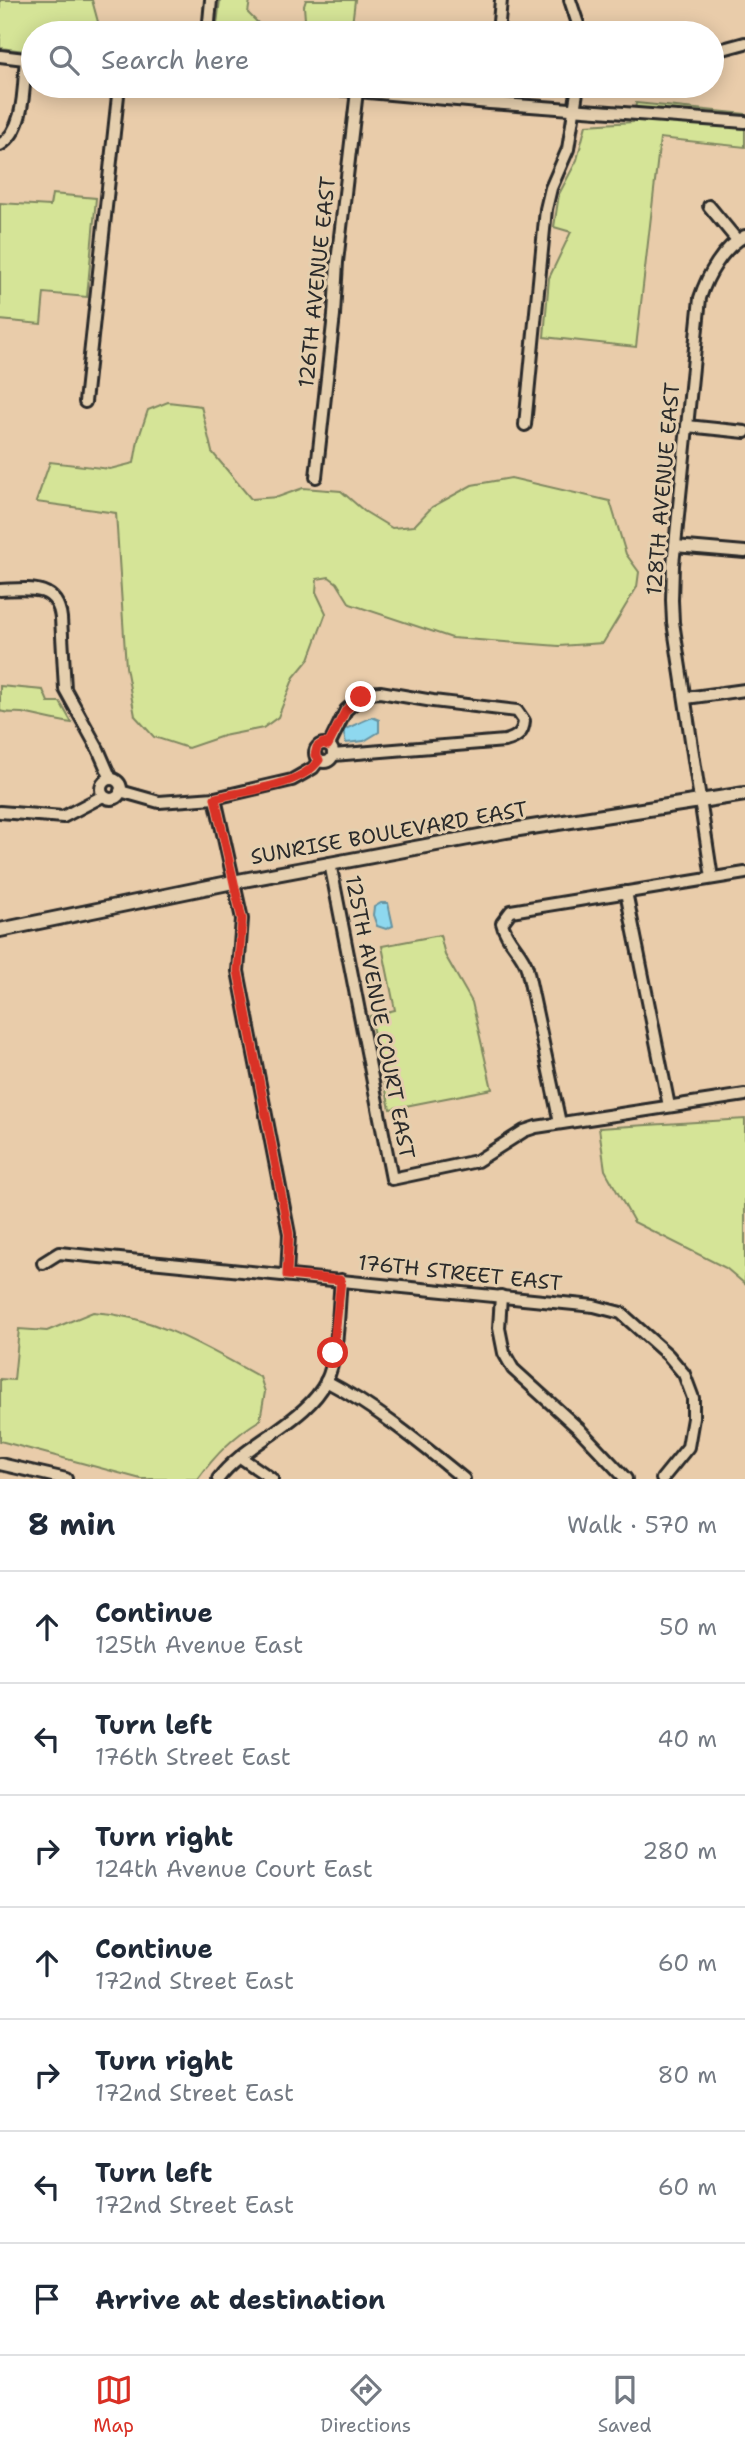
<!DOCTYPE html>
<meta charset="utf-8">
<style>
:root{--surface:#fff;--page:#f2f2f3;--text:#1f2937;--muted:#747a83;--line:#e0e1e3;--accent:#d93025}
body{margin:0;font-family:"Shantell Sans",sans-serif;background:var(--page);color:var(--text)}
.stop{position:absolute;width:21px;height:21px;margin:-16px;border:5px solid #d93025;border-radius:50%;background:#fff}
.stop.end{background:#d93025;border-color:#fff;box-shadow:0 2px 7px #0008}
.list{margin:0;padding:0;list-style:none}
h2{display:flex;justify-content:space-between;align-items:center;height:91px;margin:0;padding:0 28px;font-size:30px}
h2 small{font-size:23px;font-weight:400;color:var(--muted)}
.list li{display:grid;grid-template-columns:46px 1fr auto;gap:21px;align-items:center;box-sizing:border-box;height:112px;padding:0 28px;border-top:2px solid var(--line)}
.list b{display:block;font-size:26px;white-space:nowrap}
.list p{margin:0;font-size:23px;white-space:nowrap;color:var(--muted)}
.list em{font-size:23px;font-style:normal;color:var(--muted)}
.icon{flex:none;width:38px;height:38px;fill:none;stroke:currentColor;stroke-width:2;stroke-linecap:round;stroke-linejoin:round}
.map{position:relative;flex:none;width:745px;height:1479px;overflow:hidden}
.search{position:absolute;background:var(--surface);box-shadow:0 4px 18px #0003;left:21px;right:21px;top:21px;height:77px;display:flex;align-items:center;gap:18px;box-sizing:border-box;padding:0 24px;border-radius:38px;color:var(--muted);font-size:26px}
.sheet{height:875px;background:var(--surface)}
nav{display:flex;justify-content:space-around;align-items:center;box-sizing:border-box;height:98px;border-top:2px solid var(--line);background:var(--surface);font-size:19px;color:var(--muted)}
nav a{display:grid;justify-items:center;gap:4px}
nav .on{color:var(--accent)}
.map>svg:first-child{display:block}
.green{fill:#d5e497;stroke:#808861;stroke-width:2}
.water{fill:#8ed8ef;stroke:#6693a1;stroke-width:2}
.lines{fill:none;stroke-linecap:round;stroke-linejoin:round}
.minor-casing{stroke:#2b2b2b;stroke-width:16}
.tertiary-casing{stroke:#2b2b2b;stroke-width:18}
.minor{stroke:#e5cfae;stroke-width:10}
.tertiary{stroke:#e5cfae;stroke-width:12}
.route{stroke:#d93025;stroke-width:9}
.labels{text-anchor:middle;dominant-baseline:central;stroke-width:6;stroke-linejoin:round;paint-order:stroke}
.street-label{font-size:21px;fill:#2b2b2b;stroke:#e5cfae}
</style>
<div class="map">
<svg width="745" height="1479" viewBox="0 0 745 1479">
<rect width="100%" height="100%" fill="#e9ccaa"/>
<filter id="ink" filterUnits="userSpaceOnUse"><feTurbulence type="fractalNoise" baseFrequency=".0143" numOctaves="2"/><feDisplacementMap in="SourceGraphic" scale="14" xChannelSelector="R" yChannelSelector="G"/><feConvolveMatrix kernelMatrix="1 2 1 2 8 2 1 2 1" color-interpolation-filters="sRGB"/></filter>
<g filter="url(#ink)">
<g class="green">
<polygon points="0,0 92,0 101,33 33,33 33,52 0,48"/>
<polygon points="220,0 250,0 248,13 268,33 216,33"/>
<polygon points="306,0 355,0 351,33 306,33 304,6"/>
<polygon points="636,103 745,114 745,147 660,138 636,347 544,337 549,278 571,232 554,227 559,194 577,160 586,125 633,122"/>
<polygon points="52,194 96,198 87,297 44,293 41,324 0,320 0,203 50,206"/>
<polygon points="168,402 201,406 212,452 251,499 278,497 303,488 341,491 364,511 392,528 414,526 432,507 472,485 511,478 610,501 626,554 639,572 637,587 603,643 559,646 452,638 350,604 337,583 329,577 317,579 316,592 326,613 309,659 294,677 278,717 263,728 223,736 188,748 154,737 135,716 126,667 116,513 36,502 50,462 110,469 134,463 138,440 148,410"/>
<path d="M0,686L43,690L48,702H60L72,723C56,721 39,716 22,713C15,712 8,714 0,711Z"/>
<polygon points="440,935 445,955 472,1002 492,1089 390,1109 370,1016 395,1010 382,946"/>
<polygon points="745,1119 745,1284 726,1268 634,1222 605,1170 599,1128"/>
<path d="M93,1312C156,1316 205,1347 260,1377L265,1392L260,1420C235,1435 215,1455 198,1479H141L0,1441V1379L14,1380L19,1329L47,1331Z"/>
</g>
<g class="water">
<polygon points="372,717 379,720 379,732 364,741 346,743 343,730"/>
<polygon points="381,903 388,903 393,926 386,929 377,926 373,915 374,907"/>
</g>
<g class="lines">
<defs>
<g id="minor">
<polyline points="570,0 581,33"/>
<polyline points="208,33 211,0"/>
<polyline points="498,33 501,0"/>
<polyline points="712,52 745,43"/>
<polyline points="0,56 33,60"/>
<polyline points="302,86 490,103 745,122"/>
<polyline points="490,103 492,86"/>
<path d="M0,145C26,129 23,86 26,59"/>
<polyline points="709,206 737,240"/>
<polyline points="85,402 119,86"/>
<polyline points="525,425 546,209 551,188 568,149 578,86"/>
<polyline points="687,426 745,432"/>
<polyline points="316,477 334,315 337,262 357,91"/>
<polyline points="675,546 745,552"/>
<path d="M0,590C27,589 57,583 61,618L65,689L98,749L111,779"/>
<polyline points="686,698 745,690"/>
<circle cx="324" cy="753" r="9"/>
<path d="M329,745L346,710L361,697L370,693L380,692L433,701L517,711L524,721C523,733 517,738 505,741L333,755"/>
<circle cx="111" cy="789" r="10"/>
<polyline points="120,791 159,802 215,798 292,780 313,768 319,760"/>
<polyline points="215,798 242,919 238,971 289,1234 287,1275"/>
<polyline points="0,812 63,817 103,796"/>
<polyline points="330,863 392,1179 477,1161 524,1131 536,1127 745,1095"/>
<path d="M712,878L673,622L672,600L673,565L700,298C707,276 723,247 745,236"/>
<polyline points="626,892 669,1106"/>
<path d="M560,1123L527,968C522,951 506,941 502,923L511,911L745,873"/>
<polyline points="43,1263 59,1253 594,1306 621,1313 668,1355 684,1374 693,1398 693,1418 688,1447 662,1479"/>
<polyline points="501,1296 499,1328 504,1353 513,1369 579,1429 626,1479"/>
<path d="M326,1381C376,1407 420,1443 464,1479"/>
<polyline points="240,1457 272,1479"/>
<polyline points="0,1464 66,1479"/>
<path d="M218,1479C233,1459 255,1446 276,1431C294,1418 315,1403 326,1382C339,1356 338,1309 341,1280"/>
</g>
<polyline id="tertiary" points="0,930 233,882 506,831 745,794"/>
</defs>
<use href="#minor" class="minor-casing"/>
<use href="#tertiary" class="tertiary-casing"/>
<use href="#minor" class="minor"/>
<use href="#tertiary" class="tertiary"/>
</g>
</g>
<g class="lines" filter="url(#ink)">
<path class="route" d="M333,1353L341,1280L287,1275L289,1234L238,971L242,919L215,798C246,790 300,787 319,760L315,755L317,747L323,743L328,745L346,710L361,697"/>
</g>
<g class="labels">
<g class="street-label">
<text transform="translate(317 282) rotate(-84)">126TH AVENUE EAST</text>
<text transform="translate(663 489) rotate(-85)">128TH AVENUE EAST</text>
<text transform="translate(389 833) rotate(-10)">SUNRISE BOULEVARD EAST</text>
<text transform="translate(380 1017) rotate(79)">125TH AVENUE COURT EAST</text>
<text transform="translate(460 1273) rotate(6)">176TH STREET EAST</text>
</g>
</g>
</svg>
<div class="stop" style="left:333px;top:1353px"></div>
<div class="stop end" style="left:361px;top:697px"></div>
<div class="search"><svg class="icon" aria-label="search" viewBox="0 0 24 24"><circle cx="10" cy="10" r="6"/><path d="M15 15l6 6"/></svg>Search here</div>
</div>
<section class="sheet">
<h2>8 min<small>Walk · 570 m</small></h2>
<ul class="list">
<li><svg class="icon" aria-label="ahead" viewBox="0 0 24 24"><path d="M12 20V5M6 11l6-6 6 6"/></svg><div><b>Continue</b><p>125th Avenue East</p></div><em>50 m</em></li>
<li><svg class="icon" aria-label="left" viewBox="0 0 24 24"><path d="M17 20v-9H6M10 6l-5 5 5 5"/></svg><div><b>Turn left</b><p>176th Street East</p></div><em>40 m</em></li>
<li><svg class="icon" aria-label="right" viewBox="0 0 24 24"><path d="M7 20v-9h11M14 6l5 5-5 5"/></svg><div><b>Turn right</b><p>124th Avenue Court East</p></div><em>280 m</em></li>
<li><svg class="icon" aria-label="ahead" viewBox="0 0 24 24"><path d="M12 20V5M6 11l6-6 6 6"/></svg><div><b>Continue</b><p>172nd Street East</p></div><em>60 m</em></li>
<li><svg class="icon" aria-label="right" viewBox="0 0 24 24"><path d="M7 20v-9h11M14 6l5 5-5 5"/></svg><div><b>Turn right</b><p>172nd Street East</p></div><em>80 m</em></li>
<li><svg class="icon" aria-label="left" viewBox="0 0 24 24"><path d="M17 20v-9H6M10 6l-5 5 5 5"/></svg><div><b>Turn left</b><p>172nd Street East</p></div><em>60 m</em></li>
<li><svg class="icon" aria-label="arrive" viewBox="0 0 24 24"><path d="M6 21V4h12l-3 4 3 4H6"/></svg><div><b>Arrive at destination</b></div></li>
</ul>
</section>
<nav>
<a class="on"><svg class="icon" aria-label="map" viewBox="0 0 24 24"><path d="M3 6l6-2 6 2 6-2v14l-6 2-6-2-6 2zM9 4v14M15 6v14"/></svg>Map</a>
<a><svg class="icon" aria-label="directions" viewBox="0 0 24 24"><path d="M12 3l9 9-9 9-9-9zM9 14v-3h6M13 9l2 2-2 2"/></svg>Directions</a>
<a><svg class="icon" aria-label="saved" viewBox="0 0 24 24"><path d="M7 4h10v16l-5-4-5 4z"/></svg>Saved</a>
</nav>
